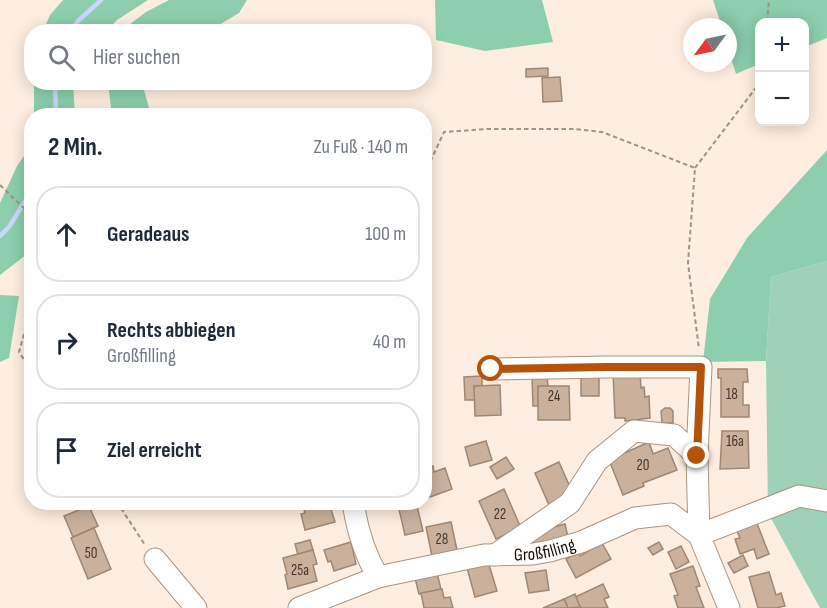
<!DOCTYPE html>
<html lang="de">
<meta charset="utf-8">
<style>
:root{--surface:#fff;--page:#f2f2f3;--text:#1f2937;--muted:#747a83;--line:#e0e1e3}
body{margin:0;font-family:"Sofia Sans Condensed",sans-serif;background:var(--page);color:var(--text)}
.controls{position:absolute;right:18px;top:18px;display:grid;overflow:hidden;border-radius:12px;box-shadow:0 3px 15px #0003}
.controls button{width:54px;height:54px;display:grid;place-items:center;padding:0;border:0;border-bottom:2px solid var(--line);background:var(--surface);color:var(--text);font:30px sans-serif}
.compass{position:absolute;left:683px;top:18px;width:54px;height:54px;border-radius:50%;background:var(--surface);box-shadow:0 3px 15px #0003;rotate:237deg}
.stop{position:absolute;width:18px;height:18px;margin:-14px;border:4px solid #b45309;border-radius:50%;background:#fff}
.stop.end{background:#b45309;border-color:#fff;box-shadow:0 2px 6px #0008}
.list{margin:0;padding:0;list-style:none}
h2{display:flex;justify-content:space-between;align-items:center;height:78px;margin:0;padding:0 24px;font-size:26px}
h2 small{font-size:20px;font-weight:400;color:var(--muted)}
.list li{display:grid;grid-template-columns:39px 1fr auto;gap:18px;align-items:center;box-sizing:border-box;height:96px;margin:0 12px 12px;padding:0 12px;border:2px solid var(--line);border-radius:24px}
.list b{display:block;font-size:22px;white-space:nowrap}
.list p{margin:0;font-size:20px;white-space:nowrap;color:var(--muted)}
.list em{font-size:20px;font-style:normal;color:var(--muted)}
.icon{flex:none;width:33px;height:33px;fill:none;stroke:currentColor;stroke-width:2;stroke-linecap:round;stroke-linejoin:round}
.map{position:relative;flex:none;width:827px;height:608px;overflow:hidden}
.search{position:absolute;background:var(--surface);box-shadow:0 3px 15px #0003;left:24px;top:24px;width:408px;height:66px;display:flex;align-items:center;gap:15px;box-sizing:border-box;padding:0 21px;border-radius:24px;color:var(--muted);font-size:22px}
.panel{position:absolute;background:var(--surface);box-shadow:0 3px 15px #0003;left:24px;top:108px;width:408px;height:402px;border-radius:24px}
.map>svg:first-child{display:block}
.green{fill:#9ed1b7}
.forest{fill:#8ccead}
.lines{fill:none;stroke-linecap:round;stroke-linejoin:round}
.stream{stroke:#c8d8fa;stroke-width:4.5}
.building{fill:#cbb19c;stroke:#9f8773;stroke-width:1.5}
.minor-casing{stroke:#ac947f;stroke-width:23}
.path{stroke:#9f9288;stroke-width:2;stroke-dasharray:4.5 3;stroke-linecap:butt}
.minor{stroke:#fff;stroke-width:21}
.route{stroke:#b45309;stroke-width:8}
.labels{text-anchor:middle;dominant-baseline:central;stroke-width:4.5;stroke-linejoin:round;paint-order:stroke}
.number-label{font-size:15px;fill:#42342b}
.street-label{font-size:18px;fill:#140b05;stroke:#feeee1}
</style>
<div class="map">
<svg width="827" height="608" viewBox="0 0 827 608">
<rect width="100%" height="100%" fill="#feeee1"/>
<polygon class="green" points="827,261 827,608 820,608 768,513 766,361 771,277"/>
<g class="forest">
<polygon points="63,0 148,0 117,20 107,31 43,31 50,15"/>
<polygon points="169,0 247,0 239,13 209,31 121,31 146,12"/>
<polygon points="435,0 542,0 553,42 485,51 436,40"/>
<polygon points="713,0 827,0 827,38 805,47 804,22 760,22 759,64 736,74 728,48 728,27 722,27"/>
<polygon points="34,83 73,83 75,115 34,115"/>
<polygon points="108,83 142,83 151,115 112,115"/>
<polygon points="31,146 31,251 0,275 0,203 17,166"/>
<polygon points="827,150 827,261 771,277 766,361 703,362 710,299 747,238"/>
<polygon points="0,295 19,296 9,358 0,362"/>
</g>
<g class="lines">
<g class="stream">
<polyline points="71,32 78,21 101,0"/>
<polyline points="55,82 56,116"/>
<polyline points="0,236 9,227 32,190"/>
</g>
</g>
<g class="building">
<polygon points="548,68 548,76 526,77 526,69"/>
<polygon points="560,77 562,101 543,102 542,78"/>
<polygon points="718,369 747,369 748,382 743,382 743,405 749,405 749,417 721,417 721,378 718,378"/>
<polygon points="613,372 640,372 641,388 644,387 645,397 649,396 650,418 625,421 625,418 615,418"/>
<polygon points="482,376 482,386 474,386 475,400 465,400 464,377"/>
<polygon points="532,376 547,376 548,386 538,386 538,406 533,406"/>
<rect x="581" y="377" width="18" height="19"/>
<polygon points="500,385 501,415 475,416 474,386"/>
<polygon points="538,386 569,386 570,420 538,420"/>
<polygon points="665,408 670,408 673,411 673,423 662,423 661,411"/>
<polygon points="722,431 748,431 749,468 720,469"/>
<polygon points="486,441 492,460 470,466 465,447"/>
<polygon points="649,442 653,454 668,448 677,470 643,483 644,486 623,495 609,460"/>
<polygon points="506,457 514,469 497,479 490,467"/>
<polygon points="559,462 573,494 549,505 535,473"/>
<polygon points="433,466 434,472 445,468 452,489 430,497 424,479 424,469"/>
<polygon points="504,489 521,528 496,539 479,501"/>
<polygon points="302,502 325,502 326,507 330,506 335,522 305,530 301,514 305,513"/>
<polygon points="410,502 416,502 423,531 405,535 398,505"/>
<polygon points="89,506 98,526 73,537 64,516"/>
<polygon points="756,521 769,554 757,559 754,549 740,554 735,539 740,538 736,529"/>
<polygon points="451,522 457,550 432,556 426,527"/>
<polygon points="565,524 568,537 530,546 526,534"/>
<polygon points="94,528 111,569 88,579 71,538"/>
<polygon points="310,540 313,550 298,555 295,544"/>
<polygon points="351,542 356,564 334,571 331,561 328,562 324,550"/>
<polygon points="659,542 663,549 653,555 648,548"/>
<polygon points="602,543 611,559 576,578 566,559 578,552 580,556"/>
<polygon points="681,546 689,562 676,569 668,552"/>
<polygon points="313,550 317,564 313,565 317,581 288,589 285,575 287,574 283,558"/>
<polygon points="743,555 748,566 734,573 728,563"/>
<polygon points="487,558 497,591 475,597 466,564"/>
<polygon points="693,566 700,586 696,587 704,608 678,608 674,596 678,595 670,574"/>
<polygon points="436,569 441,589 419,594 414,574"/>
<polygon points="546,570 549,590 529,593 525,573"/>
<polygon points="769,572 776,595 781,593 785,606 776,608 758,608 749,577"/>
<polygon points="603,584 609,597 604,599 608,608 581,608 575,597"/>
<polygon points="442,589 444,598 450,597 453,608 424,608 421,593"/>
<polygon points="575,594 580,607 568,608 564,599"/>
<polygon points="564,599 568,608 543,608"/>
</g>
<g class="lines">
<defs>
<g id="minor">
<polyline points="491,369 606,367 701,367 697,456 699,535 729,608"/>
<path d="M353,502C357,530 364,553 378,577"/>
<polyline points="699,535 799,496 827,501"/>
<polyline points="495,555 570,503 597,461 634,431 674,435 697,456"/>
<polyline points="155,559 196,608"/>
<path id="s1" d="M299,608L378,577L484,555L533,554L550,551L581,542L635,518L671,514L699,535"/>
</g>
</defs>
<use href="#minor" class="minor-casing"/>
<g class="path">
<polyline points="767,22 769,0"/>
<polyline points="695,168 758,85 760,72"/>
<polyline points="424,175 444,132 488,129 574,129 602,132 695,168 688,263 699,349"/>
<polyline points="0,185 32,216"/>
<polyline points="32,305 19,352 32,372"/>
<polyline points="117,502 145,545"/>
</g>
<use href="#minor" class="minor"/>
</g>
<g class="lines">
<polyline class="route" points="491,369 606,367 701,367 697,456"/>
</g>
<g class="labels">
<g class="number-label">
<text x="732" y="394">18</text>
<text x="554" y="396">24</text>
<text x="735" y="441">16a</text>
<text x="643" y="465">20</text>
<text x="500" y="514">22</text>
<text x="442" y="539">28</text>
<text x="91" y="553">50</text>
<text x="300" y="570">25a</text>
</g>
<g class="street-label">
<text stroke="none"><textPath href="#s1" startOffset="254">Großfilling</textPath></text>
</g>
</g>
</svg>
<div class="controls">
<button>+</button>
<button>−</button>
</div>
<svg class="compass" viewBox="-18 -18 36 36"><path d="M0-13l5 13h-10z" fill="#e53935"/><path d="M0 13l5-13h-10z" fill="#747a83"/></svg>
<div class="stop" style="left:491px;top:369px"></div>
<div class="stop end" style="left:697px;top:456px"></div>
<div class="search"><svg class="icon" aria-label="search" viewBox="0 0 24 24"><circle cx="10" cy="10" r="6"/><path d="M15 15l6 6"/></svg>Hier suchen</div>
<section class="panel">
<h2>2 Min.<small>Zu Fuß · 140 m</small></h2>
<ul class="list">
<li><svg class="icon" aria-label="ahead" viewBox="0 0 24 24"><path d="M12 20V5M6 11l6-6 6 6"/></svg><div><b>Geradeaus</b></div><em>100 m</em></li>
<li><svg class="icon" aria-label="right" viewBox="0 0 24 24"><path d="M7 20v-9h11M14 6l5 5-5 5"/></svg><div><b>Rechts abbiegen</b><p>Großfilling</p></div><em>40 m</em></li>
<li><svg class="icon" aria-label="arrive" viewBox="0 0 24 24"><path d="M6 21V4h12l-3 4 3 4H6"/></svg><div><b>Ziel erreicht</b></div></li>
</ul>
</section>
</div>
